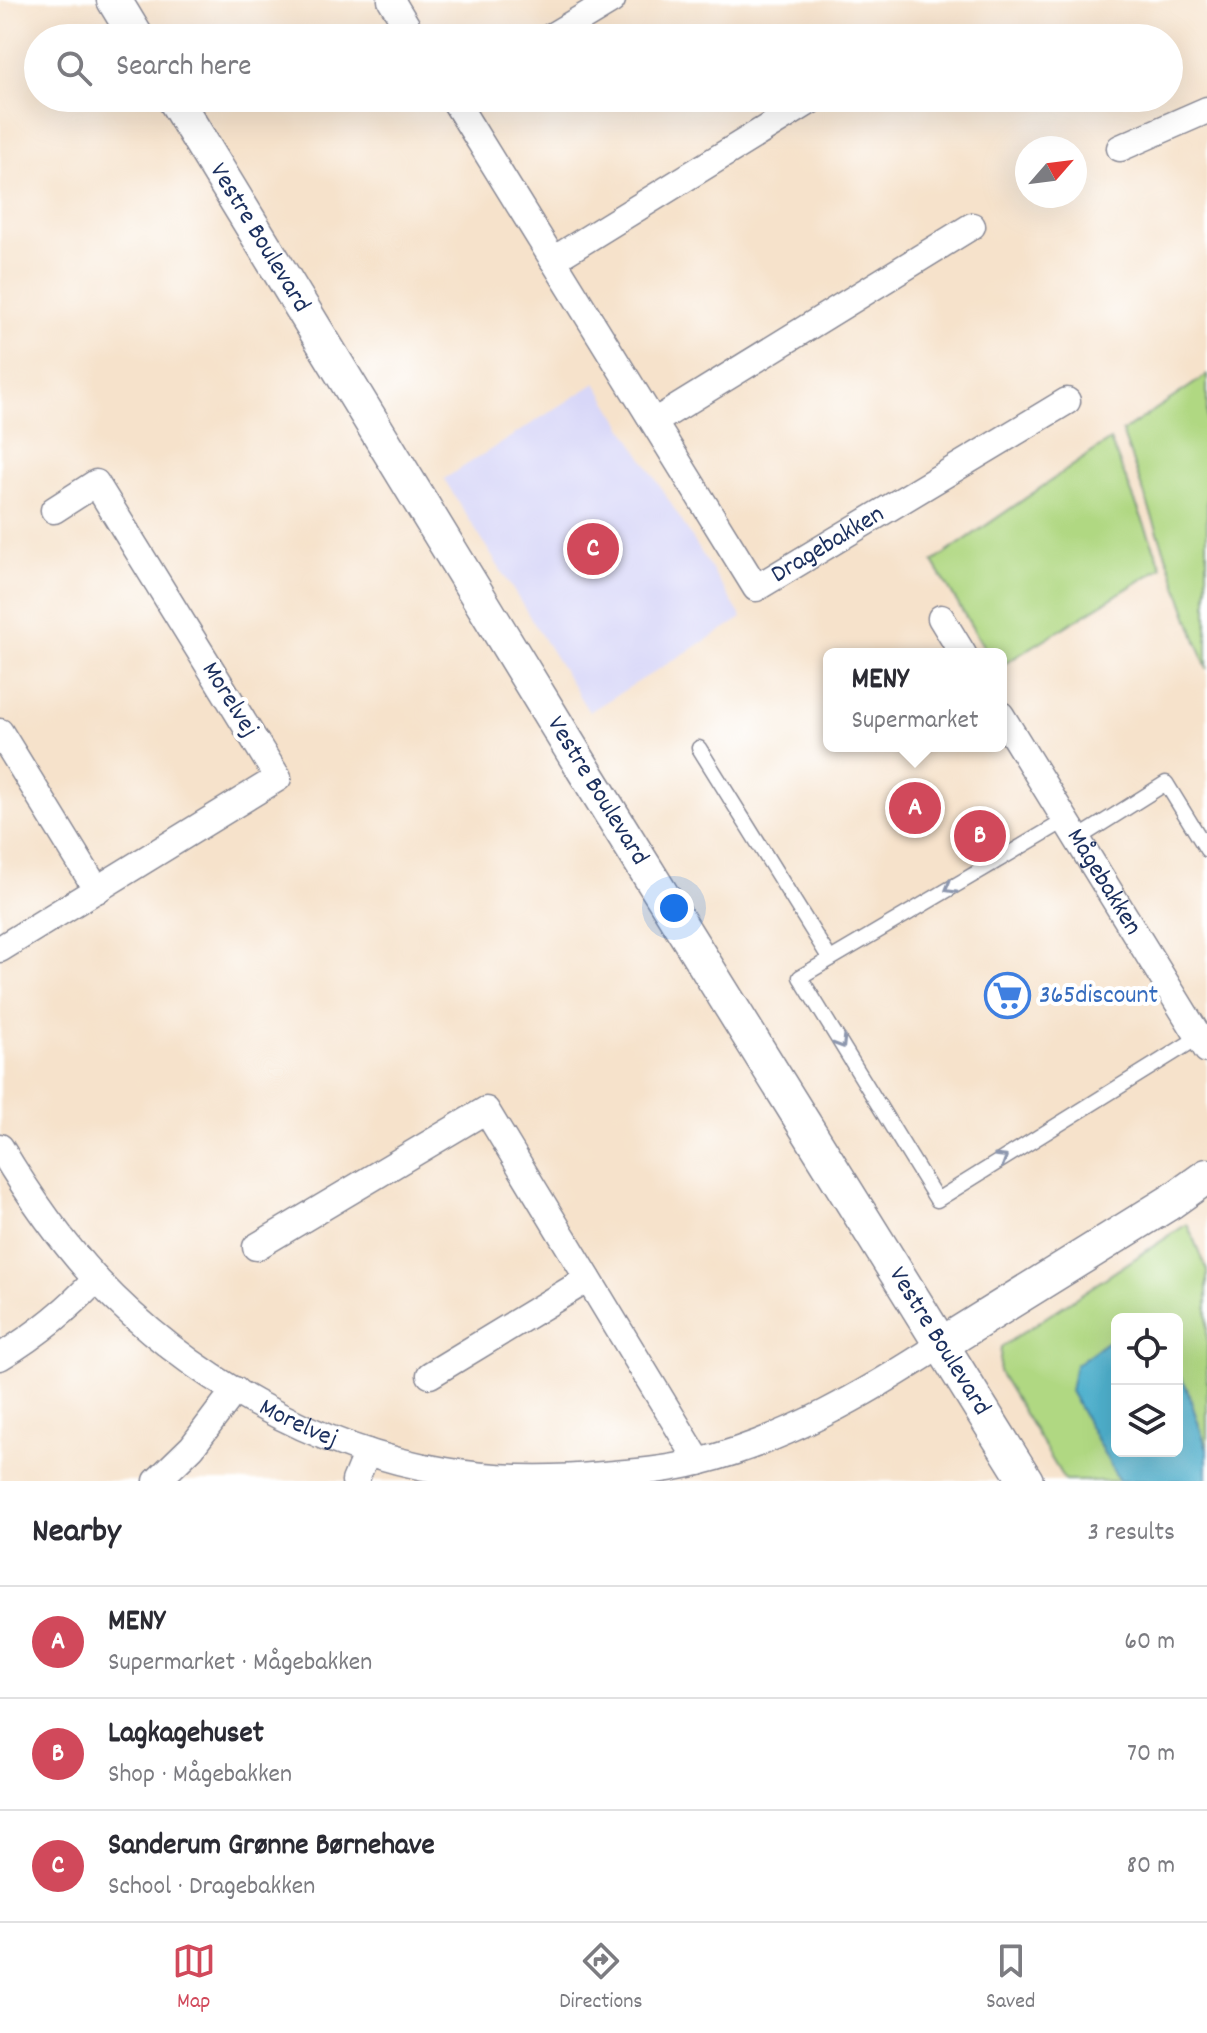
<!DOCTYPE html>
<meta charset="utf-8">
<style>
:root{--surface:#fff;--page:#f2f2f3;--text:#2b2b33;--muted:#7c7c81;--line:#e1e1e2;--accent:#d1495b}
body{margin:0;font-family:Dekko,sans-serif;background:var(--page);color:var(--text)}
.controls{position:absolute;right:24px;bottom:24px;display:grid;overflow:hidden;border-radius:12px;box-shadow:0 8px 32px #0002}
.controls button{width:72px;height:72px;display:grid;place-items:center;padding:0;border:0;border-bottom:2px solid var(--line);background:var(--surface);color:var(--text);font:40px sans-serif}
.compass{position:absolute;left:1015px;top:136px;width:72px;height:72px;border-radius:50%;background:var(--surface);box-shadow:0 8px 32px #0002;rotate:62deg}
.you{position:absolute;left:674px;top:908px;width:28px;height:28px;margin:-20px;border:6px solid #fff;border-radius:50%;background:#1a73e8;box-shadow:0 0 0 12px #1a73e833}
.badge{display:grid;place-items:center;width:52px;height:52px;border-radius:50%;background:var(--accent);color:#fff;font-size:26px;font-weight:700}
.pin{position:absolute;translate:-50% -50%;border:4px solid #fff;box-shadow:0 2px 8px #0006}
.popup{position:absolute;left:823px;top:648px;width:184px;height:104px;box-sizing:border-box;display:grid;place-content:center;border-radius:12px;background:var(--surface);filter:drop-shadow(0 2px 6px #0005);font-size:26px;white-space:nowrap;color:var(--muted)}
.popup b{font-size:30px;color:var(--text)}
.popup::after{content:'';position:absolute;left:50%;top:100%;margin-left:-16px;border:16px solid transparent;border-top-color:var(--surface)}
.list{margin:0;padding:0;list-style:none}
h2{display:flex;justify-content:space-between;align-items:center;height:104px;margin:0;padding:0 32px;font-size:34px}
h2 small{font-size:26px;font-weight:400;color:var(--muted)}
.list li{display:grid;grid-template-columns:52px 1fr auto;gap:24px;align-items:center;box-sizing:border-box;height:112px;padding:0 32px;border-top:2px solid var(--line)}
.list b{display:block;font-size:30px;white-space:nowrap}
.list p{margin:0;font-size:26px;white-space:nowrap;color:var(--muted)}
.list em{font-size:26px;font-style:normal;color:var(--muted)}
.icon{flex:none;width:44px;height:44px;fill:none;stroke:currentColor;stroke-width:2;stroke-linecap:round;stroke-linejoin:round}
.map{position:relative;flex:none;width:1207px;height:1481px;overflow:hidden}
.search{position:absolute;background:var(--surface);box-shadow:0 8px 32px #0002;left:24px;right:24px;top:24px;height:88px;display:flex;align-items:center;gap:20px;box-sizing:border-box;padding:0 28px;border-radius:44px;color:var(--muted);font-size:30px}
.sheet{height:440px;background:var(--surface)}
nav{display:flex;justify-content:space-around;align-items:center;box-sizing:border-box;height:112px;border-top:2px solid var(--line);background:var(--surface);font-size:22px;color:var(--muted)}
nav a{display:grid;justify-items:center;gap:4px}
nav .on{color:var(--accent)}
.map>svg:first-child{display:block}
.built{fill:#d8d7f8}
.green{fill:#b0d882;stroke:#668470;stroke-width:2;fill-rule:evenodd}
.water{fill:#4fb1ce;stroke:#357096;stroke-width:2}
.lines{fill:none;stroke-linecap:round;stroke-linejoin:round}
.service-casing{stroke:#888894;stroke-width:17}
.minor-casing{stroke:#888894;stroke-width:29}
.tertiary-casing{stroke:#888894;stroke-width:37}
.service{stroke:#fff;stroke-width:14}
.minor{stroke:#fff;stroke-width:26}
.tertiary{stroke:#fff;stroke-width:34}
.oneway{stroke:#8d97ae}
.labels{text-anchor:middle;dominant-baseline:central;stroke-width:8;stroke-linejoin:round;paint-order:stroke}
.street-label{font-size:26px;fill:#1b2f5e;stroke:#fff}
.shop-label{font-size:26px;fill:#366cbe;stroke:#fff;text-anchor:start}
</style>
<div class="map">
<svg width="1207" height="1481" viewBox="0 0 1207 1481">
<rect width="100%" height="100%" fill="#fff"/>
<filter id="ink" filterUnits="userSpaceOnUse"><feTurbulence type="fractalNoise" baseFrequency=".0125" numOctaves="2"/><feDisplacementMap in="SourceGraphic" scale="16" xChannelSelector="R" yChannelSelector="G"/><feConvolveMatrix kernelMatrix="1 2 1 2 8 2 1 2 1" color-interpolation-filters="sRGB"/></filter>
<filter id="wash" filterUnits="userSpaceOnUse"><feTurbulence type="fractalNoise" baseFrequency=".006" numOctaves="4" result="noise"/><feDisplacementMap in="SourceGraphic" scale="32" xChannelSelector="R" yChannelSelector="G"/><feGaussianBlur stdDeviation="1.8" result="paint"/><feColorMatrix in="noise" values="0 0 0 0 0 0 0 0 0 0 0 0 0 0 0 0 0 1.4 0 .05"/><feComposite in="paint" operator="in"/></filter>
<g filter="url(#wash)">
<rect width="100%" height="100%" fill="#f6e2cb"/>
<polygon class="built" points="596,383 742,618 589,712 444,479"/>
<g class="green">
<polygon points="1207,375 1207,669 1122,432"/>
<polygon points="1110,440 1162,567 1001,666 1001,654 988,654 933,562"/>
<path d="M1187,1224L1207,1270V1481H1065L999,1372L1001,1347ZM1117,1319H1177V1451H1117Z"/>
</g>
<polygon class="water" points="1117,1337 1117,1451 1177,1451 1177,1370 1186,1386 1207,1449 1207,1481 1119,1481 1070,1391 1075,1365 1111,1339"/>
</g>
<g filter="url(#ink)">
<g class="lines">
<defs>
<g id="service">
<polyline points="699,748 830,959"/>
<polyline points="1066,820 800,977 937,1200 1199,1037"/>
<polyline points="1077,839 1166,783 1207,850"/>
</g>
<g id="minor">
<polyline points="391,0 414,38"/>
<polyline points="549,38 612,0"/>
<path id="s1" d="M453,98L756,588L1067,401"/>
<polyline points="1120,148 1207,110"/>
<polyline points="553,260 815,98"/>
<polyline points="654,422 972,226"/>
<polyline points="941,618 963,654"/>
<path id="s2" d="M1001,715L1207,1050"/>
<polyline points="0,732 97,890"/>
<polyline points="0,949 278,778 96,483 54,510"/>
<path id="s3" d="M0,1147C28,1194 59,1239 96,1279C186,1375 315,1450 446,1471C498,1480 550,1480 603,1475C635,1472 667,1470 698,1462C786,1440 867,1393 942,1344"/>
<polyline points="256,1247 486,1110 699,1462"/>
<path d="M0,1357C36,1335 68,1310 96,1279"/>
<polyline points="430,1375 588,1279"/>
<polyline points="157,1481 192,1447 235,1390"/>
<polyline points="355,1481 367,1452"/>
</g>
<g id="tertiary">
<polyline points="114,0 137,38"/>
<path id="s4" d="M174,98L584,770L1026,1481"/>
<polyline points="942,1344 1172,1201 1207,1176"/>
</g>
</defs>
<use href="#service" class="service-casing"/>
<use href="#minor" class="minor-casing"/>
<use href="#tertiary" class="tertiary-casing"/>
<use href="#service" class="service"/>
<use href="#minor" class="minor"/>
<use href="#tertiary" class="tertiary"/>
</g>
<defs><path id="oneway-chevron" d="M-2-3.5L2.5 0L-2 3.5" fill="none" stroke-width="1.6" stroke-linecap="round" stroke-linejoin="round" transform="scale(2)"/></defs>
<g class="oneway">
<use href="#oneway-chevron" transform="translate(950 888) rotate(150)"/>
<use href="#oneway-chevron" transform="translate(841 1043) rotate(58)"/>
<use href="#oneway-chevron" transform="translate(1002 1159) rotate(-32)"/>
</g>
</g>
<defs>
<symbol id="supermarket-ring" viewBox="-11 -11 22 22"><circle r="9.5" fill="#fff" stroke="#3f7fe0" stroke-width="1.5"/><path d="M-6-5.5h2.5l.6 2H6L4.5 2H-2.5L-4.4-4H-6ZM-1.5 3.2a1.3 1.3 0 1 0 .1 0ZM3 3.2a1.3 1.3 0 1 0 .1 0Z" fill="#3f7fe0"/></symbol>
</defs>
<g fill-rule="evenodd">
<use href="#supermarket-ring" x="982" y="970" width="51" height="51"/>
</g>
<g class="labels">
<g class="street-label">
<text stroke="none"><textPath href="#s4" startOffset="164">Vestre Boulevard</textPath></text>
<text stroke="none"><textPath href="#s1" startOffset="660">Dragebakken</textPath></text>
<text transform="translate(229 700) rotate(58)">Morelvej</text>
<text stroke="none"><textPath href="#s4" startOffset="812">Vestre Boulevard</textPath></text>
<text stroke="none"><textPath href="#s2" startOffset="196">Mågebakken</textPath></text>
<text stroke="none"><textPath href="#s4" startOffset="1460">Vestre Boulevard</textPath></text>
<text stroke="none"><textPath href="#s3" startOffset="414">Morelvej</textPath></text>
</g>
<g class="shop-label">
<text x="1039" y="996">365discount</text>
</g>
</g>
</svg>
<div class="controls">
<button><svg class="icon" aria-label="locate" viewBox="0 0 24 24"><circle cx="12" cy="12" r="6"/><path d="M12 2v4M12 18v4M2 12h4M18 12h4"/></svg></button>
<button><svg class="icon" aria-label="layers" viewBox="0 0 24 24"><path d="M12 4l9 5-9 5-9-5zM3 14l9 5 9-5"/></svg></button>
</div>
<svg class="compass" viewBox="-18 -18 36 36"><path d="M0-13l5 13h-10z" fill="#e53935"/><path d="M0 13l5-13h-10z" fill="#7c7c81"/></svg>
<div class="you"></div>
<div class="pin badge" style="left:915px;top:808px">A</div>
<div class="popup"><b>MENY</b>Supermarket</div>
<div class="pin badge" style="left:980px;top:836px">B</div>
<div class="pin badge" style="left:593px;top:549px">C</div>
<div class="search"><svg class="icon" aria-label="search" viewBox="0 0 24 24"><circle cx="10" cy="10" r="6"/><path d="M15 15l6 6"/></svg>Search here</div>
</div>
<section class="sheet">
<h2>Nearby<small>3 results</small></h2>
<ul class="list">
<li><span class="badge">A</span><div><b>MENY</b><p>Supermarket · Mågebakken</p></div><em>60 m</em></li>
<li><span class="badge">B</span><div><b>Lagkagehuset</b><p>Shop · Mågebakken</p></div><em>70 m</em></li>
<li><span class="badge">C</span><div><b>Sanderum Grønne Børnehave</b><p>School · Dragebakken</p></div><em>80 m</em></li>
</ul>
</section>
<nav>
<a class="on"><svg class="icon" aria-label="map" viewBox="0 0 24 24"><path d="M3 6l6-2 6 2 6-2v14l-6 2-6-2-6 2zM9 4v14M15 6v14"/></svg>Map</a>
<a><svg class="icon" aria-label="directions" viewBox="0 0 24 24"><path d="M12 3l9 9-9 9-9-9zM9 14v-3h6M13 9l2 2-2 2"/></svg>Directions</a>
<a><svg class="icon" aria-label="saved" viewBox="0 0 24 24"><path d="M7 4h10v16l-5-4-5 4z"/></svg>Saved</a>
</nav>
